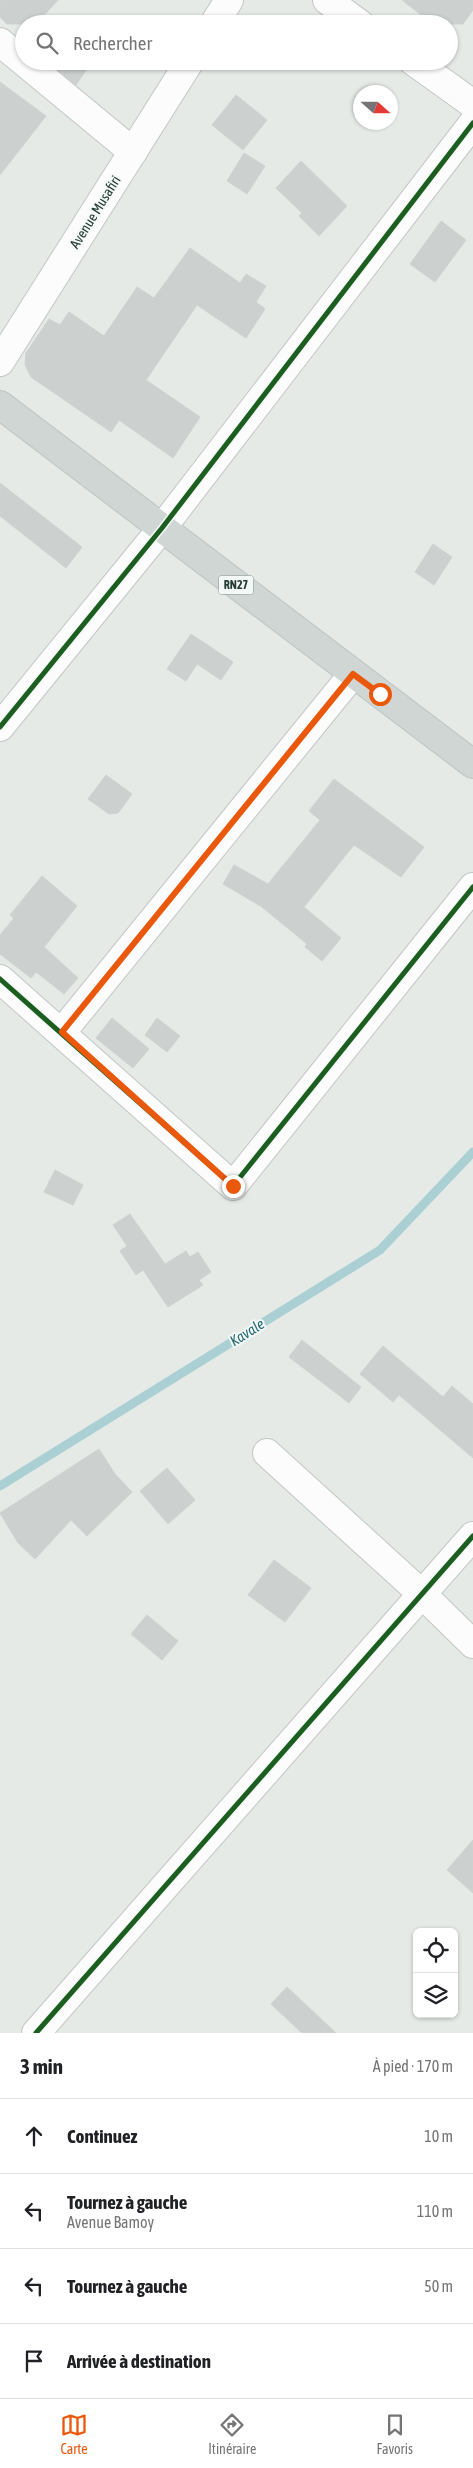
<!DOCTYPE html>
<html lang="fr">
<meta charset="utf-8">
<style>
:root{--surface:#fff;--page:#f2f2f2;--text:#202124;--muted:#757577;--line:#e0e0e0;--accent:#ea580c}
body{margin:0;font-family:"Asap Condensed",sans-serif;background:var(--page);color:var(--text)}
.controls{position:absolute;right:15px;bottom:15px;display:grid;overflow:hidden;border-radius:8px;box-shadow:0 1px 4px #0004}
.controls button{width:45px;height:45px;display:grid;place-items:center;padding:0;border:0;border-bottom:1px solid var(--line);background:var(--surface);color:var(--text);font:25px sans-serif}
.compass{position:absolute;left:353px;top:85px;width:45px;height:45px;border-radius:50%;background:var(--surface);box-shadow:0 1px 4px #0004;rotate:111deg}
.stop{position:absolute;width:15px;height:15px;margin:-11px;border:4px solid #ea580c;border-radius:50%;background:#fff}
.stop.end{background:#ea580c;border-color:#fff;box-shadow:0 1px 5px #0008}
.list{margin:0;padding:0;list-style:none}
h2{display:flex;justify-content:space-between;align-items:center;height:65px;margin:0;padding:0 20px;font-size:21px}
h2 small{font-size:16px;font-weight:400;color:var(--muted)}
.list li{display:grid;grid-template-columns:32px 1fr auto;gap:15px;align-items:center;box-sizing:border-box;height:75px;padding:0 20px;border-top:1px solid var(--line)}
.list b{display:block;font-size:19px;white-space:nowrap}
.list p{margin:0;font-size:16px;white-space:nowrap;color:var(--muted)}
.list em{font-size:16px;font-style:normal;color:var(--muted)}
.icon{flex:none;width:28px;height:28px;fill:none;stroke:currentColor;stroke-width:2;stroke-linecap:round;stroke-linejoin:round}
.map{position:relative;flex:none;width:473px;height:2033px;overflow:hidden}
.search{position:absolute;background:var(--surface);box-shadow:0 1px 4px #0004;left:15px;right:15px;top:15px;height:55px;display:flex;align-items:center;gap:12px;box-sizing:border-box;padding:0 18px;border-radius:28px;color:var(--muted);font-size:19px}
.sheet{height:365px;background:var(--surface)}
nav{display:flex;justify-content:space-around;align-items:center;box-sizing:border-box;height:70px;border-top:1px solid var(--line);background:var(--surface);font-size:14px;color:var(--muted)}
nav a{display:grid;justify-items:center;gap:2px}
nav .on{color:var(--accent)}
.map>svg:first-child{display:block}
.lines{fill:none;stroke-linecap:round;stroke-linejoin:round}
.stream{stroke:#aad0d3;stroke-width:9}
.building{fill:#ccd1cf;stroke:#ced3d0}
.street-casing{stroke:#c2c7c4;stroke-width:30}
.primary-casing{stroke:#bdc5c2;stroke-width:30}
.street{stroke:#fbfcfb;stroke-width:28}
.primary{stroke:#cfd6d3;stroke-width:28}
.cycleway-casing{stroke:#f4f8f6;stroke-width:8}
.cycleway{stroke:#1b5e20;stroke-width:5}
.route{stroke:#ea580c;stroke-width:6}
.labels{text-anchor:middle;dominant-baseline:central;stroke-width:4;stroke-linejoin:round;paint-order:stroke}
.shield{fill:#f4f8f6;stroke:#63746e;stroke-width:1}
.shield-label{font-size:12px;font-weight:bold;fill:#253b34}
.street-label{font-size:14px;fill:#253b34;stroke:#f4f8f6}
.water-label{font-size:15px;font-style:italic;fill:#246972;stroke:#f4f8f6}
</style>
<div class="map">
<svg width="473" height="2033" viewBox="0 0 473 2033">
<rect width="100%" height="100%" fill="#e5eae7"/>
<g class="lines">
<polyline class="stream" points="0,1486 380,1250 473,1152"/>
</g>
<g class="building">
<polygon points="0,0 58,0 36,24 7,24 0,17"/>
<polygon points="402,0 473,0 473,10 463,24 433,24"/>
<polygon points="64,61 92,61 76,85 58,70"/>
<polygon points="0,82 46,116 0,175"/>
<polygon points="236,95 267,120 243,150 212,125"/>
<polygon points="244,153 265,166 247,194 227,181"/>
<polygon points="301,161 347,206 319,236 299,216 302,213 276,188"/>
<polygon points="441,221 466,240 435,282 410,264"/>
<polygon points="190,248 240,283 246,274 266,286 256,302 265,309 246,338 197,305 146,380 200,417 173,458 119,420 111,432 31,377 25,365 26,353 49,319 60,325 69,312 104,336 137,287 154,298"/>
<polygon points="0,483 82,547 66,568 0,516"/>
<polygon points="433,544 452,557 434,585 415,572"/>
<polygon points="191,634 233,662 221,680 197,664 186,681 167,669"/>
<polygon points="106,775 132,794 118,813 109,814 88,799"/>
<polygon points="334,779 424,847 401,877 354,845 304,907 341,938 322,961 305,947 307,944 262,907 223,884 234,865 268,884 320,820 309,811"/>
<polygon points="42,876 77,906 44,947 78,978 64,994 36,972 31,978 0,954 0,935 14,918 10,915"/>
<polygon points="112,1018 149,1049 133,1068 96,1038"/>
<polygon points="157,1018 180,1036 167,1052 145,1035"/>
<polygon points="55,1170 83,1185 73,1205 44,1192"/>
<polygon points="130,1214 165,1264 186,1251 190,1257 198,1252 211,1272 199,1280 203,1285 168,1307 143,1270 136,1275 120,1251 127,1246 113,1225"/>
<polygon points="302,1340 361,1387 349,1403 289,1357"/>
<polygon points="383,1346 443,1397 452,1386 473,1404 473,1458 399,1395 393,1402 360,1374"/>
<polygon points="99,1449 115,1474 132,1492 87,1536 71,1520 35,1559 18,1543 0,1513"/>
<polygon points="167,1468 195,1500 168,1524 140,1491"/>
<polygon points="274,1560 311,1588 285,1622 248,1595"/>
<polygon points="147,1615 178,1641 162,1660 131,1634"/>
<polygon points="473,1840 473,1893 447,1870"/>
<polygon points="287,1987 336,2033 302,2033 271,2004"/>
</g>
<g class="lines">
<defs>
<g id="street">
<polyline points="327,0 360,24"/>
<polyline points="214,24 229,0"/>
<polyline points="0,42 133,152"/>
<polyline points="413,61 473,104"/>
<polyline points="0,362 190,61"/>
<polyline points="0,727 162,528 473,123"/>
<polyline points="0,979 233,1186 473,887"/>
<polyline points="62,1032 353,674"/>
<polyline points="267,1453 422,1594 473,1644"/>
<polyline points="36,2033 473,1536"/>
</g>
<polyline id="primary" points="0,405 473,764"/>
</defs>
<use href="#street" class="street-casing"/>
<use href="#primary" class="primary-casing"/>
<use href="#street" class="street"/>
<use href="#primary" class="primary"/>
<defs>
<g id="cycleway">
<polyline points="0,727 162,528 473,123"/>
<polyline points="0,979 233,1186 473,887"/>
<polyline points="36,2033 473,1536"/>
</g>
</defs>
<use href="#cycleway" class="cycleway-casing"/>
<use href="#cycleway" class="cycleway"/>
</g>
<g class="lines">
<polyline class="route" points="233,1186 62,1032 353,674 380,694"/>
</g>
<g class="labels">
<rect class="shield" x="218.5" y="575.5" width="35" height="19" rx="4"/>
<g class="shield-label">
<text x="236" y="585">RN27</text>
</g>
<g class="street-label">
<text transform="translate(95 212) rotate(-58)">Avenue Musafiri</text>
</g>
<g class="water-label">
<text transform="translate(247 1332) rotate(-32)">Kavale</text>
</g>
</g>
</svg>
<div class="controls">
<button><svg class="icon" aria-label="locate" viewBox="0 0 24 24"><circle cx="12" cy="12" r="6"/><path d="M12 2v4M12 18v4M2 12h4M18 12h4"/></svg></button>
<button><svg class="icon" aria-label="layers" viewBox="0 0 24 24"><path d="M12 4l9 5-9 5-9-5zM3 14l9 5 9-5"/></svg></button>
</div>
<svg class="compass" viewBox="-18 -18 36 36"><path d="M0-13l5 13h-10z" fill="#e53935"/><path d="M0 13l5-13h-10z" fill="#757577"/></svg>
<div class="stop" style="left:380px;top:694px"></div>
<div class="stop end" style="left:233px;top:1186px"></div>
<div class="search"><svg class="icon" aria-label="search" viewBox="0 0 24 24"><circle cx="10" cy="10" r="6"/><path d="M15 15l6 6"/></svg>Rechercher</div>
</div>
<section class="sheet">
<h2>3 min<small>À pied · 170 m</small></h2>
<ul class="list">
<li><svg class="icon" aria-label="ahead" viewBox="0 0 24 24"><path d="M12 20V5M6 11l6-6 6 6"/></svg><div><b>Continuez</b></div><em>10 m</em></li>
<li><svg class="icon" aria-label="left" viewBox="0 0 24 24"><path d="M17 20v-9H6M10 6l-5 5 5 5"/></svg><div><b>Tournez à gauche</b><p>Avenue Bamoy</p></div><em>110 m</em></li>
<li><svg class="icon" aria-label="left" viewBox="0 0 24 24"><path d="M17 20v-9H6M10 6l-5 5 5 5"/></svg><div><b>Tournez à gauche</b></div><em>50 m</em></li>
<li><svg class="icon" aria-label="arrive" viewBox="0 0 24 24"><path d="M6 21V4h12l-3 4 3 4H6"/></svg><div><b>Arrivée à destination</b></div></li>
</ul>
</section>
<nav>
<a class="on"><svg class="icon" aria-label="map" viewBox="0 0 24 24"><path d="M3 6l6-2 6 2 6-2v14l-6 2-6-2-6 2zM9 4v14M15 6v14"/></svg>Carte</a>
<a><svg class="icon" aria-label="directions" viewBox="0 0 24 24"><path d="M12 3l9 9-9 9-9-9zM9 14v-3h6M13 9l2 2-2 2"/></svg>Itinéraire</a>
<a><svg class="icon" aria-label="saved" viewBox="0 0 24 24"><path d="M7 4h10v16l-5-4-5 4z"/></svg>Favoris</a>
</nav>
